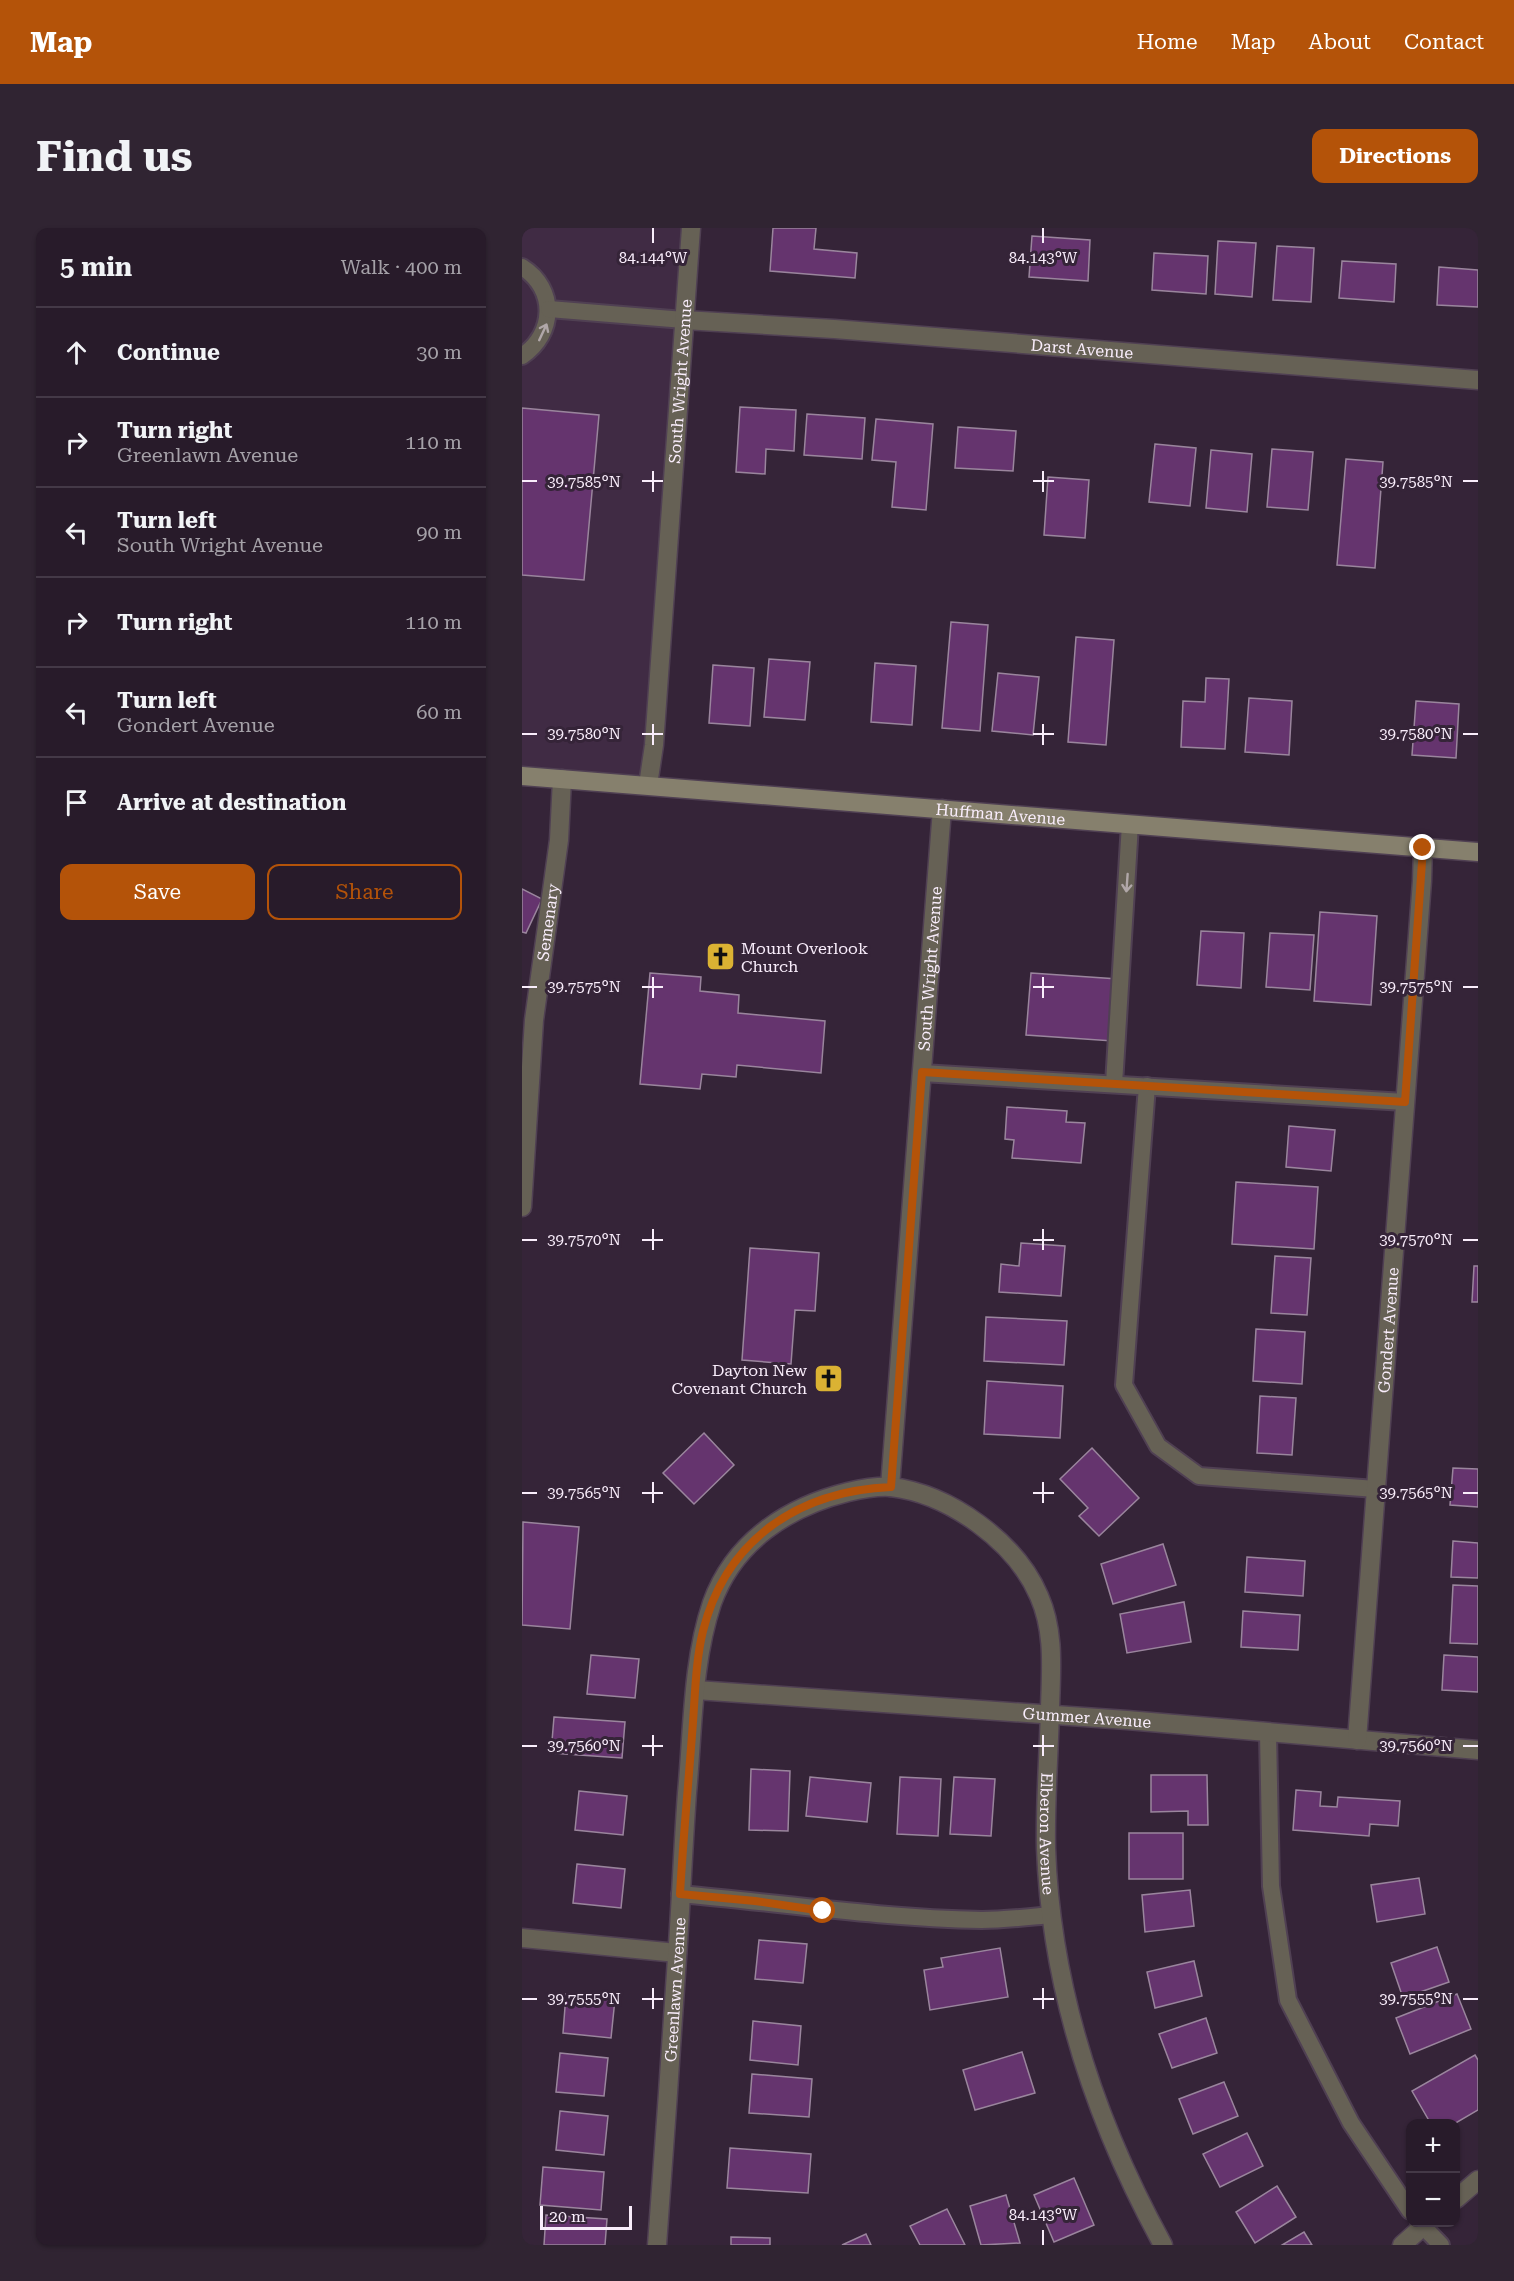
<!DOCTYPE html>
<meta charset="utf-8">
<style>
:root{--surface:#281b2a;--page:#302432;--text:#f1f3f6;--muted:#a5a1a8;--line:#443947;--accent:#b45309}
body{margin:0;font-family:"Roboto Serif",serif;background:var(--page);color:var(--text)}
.controls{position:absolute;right:18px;bottom:18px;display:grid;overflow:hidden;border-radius:12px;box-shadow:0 2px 4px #0004}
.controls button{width:54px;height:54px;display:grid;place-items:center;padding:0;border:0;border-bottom:2px solid var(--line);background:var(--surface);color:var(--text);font:30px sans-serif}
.scale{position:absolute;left:18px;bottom:15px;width:92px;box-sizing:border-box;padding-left:6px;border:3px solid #f9edfb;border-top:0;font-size:16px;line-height:21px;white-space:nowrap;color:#f9edfb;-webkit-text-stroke:4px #352438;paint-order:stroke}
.stop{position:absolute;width:18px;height:18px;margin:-14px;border:4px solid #b45309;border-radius:50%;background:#fff}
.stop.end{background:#b45309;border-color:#fff;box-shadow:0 2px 6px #0008}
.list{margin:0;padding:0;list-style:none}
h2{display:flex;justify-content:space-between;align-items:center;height:78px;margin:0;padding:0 24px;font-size:26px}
h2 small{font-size:20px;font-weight:400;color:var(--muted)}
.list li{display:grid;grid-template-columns:39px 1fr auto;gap:18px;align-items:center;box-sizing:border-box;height:90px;padding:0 24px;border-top:2px solid var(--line)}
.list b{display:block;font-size:22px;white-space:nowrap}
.list p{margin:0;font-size:20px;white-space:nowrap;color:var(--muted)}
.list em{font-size:20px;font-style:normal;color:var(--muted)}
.actions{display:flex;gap:12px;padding:18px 24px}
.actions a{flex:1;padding:14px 0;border:2px solid var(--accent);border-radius:12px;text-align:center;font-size:21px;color:var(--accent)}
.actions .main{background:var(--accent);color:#fff}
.icon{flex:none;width:33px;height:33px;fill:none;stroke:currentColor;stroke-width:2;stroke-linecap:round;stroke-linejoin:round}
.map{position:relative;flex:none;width:956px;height:2017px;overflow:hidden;border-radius:12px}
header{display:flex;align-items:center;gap:36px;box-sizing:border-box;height:84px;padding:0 30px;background:var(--accent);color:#fff}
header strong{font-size:28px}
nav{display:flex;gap:33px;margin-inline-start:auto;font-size:21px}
.intro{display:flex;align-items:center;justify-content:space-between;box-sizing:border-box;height:144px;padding:0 36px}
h1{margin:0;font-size:42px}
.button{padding:15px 27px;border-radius:12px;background:var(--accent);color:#fff;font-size:21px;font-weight:700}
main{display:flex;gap:36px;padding:0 36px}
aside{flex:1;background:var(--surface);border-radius:12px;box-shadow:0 2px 4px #0004}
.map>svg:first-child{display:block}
.built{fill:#402b44}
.building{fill:#65346e;stroke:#9a859d;stroke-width:1.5}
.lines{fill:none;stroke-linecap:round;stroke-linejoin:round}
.lane-casing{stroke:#504053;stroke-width:20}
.street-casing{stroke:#504053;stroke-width:21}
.secondary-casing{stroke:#504053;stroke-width:21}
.lane{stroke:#666155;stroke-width:16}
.street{stroke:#666155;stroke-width:18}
.secondary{stroke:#86806d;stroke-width:18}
.oneway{stroke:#b0a7a8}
.route{stroke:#b45309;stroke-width:8}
.ticks{fill:none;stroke:#f9edfb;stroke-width:2}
.labels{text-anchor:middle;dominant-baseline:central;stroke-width:6;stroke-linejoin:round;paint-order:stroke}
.street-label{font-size:16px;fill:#f9edfb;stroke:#352438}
.poi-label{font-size:16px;fill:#f9edfb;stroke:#352438;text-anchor:start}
.ticks-label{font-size:15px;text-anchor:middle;fill:#f9edfb;stroke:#352438;stroke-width:6;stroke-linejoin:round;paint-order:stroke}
</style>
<header>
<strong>Map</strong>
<nav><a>Home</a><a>Map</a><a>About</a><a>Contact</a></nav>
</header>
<div class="intro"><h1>Find us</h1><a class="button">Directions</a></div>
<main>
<aside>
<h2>5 min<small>Walk · 400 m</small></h2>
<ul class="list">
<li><svg class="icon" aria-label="ahead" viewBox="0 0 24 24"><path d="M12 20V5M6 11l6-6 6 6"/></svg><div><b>Continue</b></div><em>30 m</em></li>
<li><svg class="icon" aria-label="right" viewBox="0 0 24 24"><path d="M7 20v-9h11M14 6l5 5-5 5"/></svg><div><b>Turn right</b><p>Greenlawn Avenue</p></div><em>110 m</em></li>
<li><svg class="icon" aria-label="left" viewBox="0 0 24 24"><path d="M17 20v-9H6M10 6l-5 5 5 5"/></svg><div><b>Turn left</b><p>South Wright Avenue</p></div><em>90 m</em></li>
<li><svg class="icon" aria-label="right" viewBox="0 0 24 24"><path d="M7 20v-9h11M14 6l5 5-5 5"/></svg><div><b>Turn right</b></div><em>110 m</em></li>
<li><svg class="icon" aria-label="left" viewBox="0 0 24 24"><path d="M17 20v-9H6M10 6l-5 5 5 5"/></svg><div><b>Turn left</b><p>Gondert Avenue</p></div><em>60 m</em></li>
<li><svg class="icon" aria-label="arrive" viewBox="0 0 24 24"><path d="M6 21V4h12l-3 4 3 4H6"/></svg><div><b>Arrive at destination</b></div></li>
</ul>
<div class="actions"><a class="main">Save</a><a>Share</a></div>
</aside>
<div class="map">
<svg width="956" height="2017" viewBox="0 0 956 2017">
<rect width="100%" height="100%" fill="#352438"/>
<polygon class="built" points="0,0 166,0 126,557 0,547"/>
<g class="building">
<polygon points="251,0 294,0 292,21 335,25 333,50 248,43"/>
<polygon points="510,8 568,12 566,53 507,49"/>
<polygon points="696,13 734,15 730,69 693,66"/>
<polygon points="755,18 792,20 789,74 751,72"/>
<polygon points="632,25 686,28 684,66 630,62"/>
<polygon points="820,33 874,36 872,74 817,70"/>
<polygon points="917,39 956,42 956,79 915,77"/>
<polygon points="218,179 274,182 272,223 244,221 243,246 214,244"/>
<polygon points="0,180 77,187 62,352 0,347"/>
<polygon points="285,186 343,190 340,231 282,227"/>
<polygon points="354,191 411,196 404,282 370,279 374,234 350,232"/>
<polygon points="436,199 494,203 491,243 433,240"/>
<polygon points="633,216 674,220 668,278 627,274"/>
<polygon points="750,221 791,224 786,282 745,279"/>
<polygon points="689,222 730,226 725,284 684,280"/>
<polygon points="824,231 861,234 853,340 815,337"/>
<polygon points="526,249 567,252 563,310 522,307"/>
<polygon points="429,394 466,397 458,503 420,500"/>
<polygon points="554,409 592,412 584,517 546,514"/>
<polygon points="247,431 288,434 283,492 242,489"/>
<polygon points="353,435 394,438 390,497 349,494"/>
<polygon points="191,437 232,440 228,498 187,495"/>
<polygon points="476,445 517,449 511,507 470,503"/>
<polygon points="684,450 707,451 703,521 659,519 661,473 683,474"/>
<polygon points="727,470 770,473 767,527 723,524"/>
<polygon points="894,473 937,476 934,530 890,527"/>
<polygon points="0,661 20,671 4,705 0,704"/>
<polygon points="798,684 855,688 849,777 792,773"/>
<polygon points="679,703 722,705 719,760 675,757"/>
<polygon points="748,705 792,707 788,762 744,759"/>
<polygon points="128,745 179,749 178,763 217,767 216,785 303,793 299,845 215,837 214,849 180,846 178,861 118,856"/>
<polygon points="509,745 596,751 591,813 504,807"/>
<polygon points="485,879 545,883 544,894 563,895 559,935 490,930 492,912 483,911"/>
<polygon points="767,898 813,902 809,943 764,939"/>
<polygon points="714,954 796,959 792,1021 710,1016"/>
<polygon points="499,1015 543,1018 539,1068 477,1064 479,1036 497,1038"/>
<polygon points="228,1020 297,1025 293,1083 273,1082 269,1136 220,1132"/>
<polygon points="753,1028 789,1030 785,1087 749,1085"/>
<polygon points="952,1038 956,1038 956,1074 950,1074"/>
<polygon points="464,1089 545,1093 542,1137 462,1133"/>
<polygon points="734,1101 783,1104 780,1156 731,1153"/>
<polygon points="465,1153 541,1158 538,1210 462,1206"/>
<polygon points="738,1168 774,1170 770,1227 735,1225"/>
<polygon points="182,1205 212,1237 172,1276 141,1245"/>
<polygon points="570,1220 617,1270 577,1308 557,1288 566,1280 538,1251"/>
<polygon points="931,1240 956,1241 956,1279 928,1277"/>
<polygon points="1,1294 57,1299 48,1401 0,1397"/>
<polygon points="931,1313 956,1315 956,1350 929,1349"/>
<polygon points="641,1316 654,1357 591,1376 579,1336"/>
<polygon points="725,1329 783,1333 781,1368 723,1364"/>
<polygon points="931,1357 956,1358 956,1416 928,1415"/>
<polygon points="662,1374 669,1414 605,1425 598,1386"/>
<polygon points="721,1383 778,1387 776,1422 719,1419"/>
<polygon points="69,1427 117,1431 113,1470 65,1466"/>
<polygon points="922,1427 956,1429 956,1464 920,1462"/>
<polygon points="32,1489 103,1494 100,1530 29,1525"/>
<polygon points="229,1541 268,1543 266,1603 227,1602"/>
<polygon points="629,1547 685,1547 686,1597 666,1597 666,1583 629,1584"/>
<polygon points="288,1549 349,1555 345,1594 284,1588"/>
<polygon points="378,1549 419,1551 416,1608 375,1606"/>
<polygon points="432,1549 473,1551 469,1608 428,1606"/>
<polygon points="774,1562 799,1564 798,1578 815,1579 816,1569 878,1573 876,1598 848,1596 847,1608 771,1602"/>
<polygon points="57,1563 105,1568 101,1607 53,1602"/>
<rect x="607" y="1605" width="54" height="46"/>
<polygon points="55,1636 103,1641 99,1680 51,1675"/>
<polygon points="897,1650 903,1686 855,1694 849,1657"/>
<polygon points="668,1662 672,1698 623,1704 620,1667"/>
<polygon points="237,1712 285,1716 281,1755 233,1751"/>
<polygon points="915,1719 927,1754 881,1770 869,1735"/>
<polygon points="478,1720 486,1769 408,1782 402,1742 421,1739 419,1730"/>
<polygon points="672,1733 680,1768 633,1780 625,1744"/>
<polygon points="44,1766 93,1771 89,1810 41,1805"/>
<polygon points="935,1766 949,1801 888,1826 874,1790"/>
<polygon points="684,1790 695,1825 650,1840 637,1806"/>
<polygon points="231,1793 279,1798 276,1837 228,1832"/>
<polygon points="500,1824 513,1865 453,1882 441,1842"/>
<polygon points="38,1825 86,1830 82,1868 34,1864"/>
<polygon points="953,1827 956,1832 956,1882 932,1896 909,1896 890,1863"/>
<polygon points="230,1846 290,1851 287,1889 227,1885"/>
<polygon points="702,1854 716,1888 671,1906 657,1871"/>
<polygon points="38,1883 86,1888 82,1927 34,1922"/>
<polygon points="725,1905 741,1938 698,1959 681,1926"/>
<polygon points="208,1920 289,1926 286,1965 205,1960"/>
<polygon points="21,1939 82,1944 79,1982 18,1977"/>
<polygon points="552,1950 572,1997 532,2014 512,1967"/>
<polygon points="755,1958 774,1989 733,2015 714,1984"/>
<polygon points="484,1967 498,2015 459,2017 448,1978"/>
<polygon points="425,1981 443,2017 398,2017 388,1998"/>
<polygon points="24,1987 85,1991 83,2017 22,2017"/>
<polygon points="782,2004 790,2017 760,2017"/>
<polygon points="344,2006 349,2017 320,2017"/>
<polygon points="209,2009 248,2010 248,2017 209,2017"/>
</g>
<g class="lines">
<defs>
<g id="lane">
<path d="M0,39C35,61 33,106 0,128"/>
<polyline points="27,81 162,92"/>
<polyline points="400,845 883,874"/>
<polyline points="592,856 608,596"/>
<polyline points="625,858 602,1157 636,1218 677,1248 854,1261"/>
<polyline points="746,1505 749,1658 766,1772 829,1895 888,1983"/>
<path d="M158,1666C259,1675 359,1690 460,1692C483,1692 507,1689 529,1687"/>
<polyline points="897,1994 919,2017"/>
</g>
<g id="street">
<path id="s1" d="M162,92L312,101L956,152"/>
<path id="s2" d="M126,557L132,517L169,0"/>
<path id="s3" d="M0,979L12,792L37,612L40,551"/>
<path id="s4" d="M368,1259L420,581"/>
<path id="s5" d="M174,1462L605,1492L956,1522"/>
<path id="s6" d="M835,1512L900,653L901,619"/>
<polyline points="0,1710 155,1725"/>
<polyline points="934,1971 956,1952"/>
<path id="s7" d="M135,2017C142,1921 149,1826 155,1730C159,1675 161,1620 165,1565C171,1502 170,1434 190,1375C212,1314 265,1279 326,1264C339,1261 354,1258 369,1259C428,1266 494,1314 517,1368C533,1404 529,1442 528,1480C527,1526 523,1573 524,1620C529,1761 573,1893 641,2017"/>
<polyline points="880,2017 906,1994"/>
</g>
<g id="secondary">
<path id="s8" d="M0,548L956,624"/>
</g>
</defs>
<use href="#lane" class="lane-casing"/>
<use href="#street" class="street-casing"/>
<use href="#secondary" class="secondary-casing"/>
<use href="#lane" class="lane"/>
<use href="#street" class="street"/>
<use href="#secondary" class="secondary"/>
</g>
<defs><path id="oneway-shaft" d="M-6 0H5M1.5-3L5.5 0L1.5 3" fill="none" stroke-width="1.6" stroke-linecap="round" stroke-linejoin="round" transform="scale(1.5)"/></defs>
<g class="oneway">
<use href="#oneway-shaft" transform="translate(21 104) rotate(-65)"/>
<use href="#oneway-shaft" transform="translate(605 655) rotate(94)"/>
</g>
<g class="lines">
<path class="route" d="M301,1683L233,1673L158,1666C161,1613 166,1560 170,1507C173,1474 173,1435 181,1403C204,1311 277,1263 369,1259L400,844L883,874L901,620"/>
</g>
<path class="ticks" d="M131,0V15M521,0V15M131,243V264M521,243V264M0,253H15M120,253H141M511,253H532M941,253H956M131,496V517M521,496V517M0,506H15M120,506H141M511,506H532M941,506H956M131,749V770M521,749V770M0,759H15M120,759H141M511,759H532M941,759H956M131,1001V1022M521,1001V1022M0,1012H15M120,1012H141M511,1012H532M941,1012H956M131,1254V1275M521,1254V1275M0,1265H15M120,1265H141M511,1265H532M941,1265H956M131,1507V1528M521,1507V1528M0,1518H15M120,1518H141M511,1518H532M941,1518H956M131,1760V1781M521,1760V1781M0,1771H15M120,1771H141M511,1771H532M941,1771H956M521,2002V2017"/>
<defs>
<symbol id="church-square" viewBox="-11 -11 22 22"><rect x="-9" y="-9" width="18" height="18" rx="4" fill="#dbb233" stroke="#352438"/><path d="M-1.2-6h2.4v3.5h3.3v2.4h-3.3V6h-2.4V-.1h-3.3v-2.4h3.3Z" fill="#111"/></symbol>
</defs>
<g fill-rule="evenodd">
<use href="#church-square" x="182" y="712" width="33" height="33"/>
<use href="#church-square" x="290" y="1134" width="33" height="33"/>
</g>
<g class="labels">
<g class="street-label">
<text stroke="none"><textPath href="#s1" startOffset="399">Darst Avenue</textPath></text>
<text stroke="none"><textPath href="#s2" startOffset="405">South Wright Avenue</textPath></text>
<text stroke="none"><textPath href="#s8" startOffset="480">Huffman Avenue</textPath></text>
<text stroke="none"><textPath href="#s3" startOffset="286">Semenary</textPath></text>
<text stroke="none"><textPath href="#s4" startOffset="520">South Wright Avenue</textPath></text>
<text stroke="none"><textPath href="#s6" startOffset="411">Gondert Avenue</textPath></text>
<text stroke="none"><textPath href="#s5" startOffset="392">Gummer Avenue</textPath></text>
<text stroke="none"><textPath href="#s7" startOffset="1302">Elberon Avenue</textPath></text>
<text stroke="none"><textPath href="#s7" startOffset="256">Greenlawn Avenue</textPath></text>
</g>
<g class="poi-label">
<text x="219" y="720">Mount Overlook<tspan x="219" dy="18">Church</tspan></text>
<text x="285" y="1142" text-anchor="end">Dayton New<tspan x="285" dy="18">Covenant Church</tspan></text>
</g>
</g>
<g class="ticks-label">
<text x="131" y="35">84.144°W</text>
<text x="521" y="35">84.143°W</text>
<text x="62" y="259">39.7585°N</text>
<text x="894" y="259">39.7585°N</text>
<text x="62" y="511">39.7580°N</text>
<text x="894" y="511">39.7580°N</text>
<text x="62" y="764">39.7575°N</text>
<text x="894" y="764">39.7575°N</text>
<text x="62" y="1017">39.7570°N</text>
<text x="894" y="1017">39.7570°N</text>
<text x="62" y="1270">39.7565°N</text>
<text x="894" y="1270">39.7565°N</text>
<text x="62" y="1523">39.7560°N</text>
<text x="894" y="1523">39.7560°N</text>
<text x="62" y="1776">39.7555°N</text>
<text x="894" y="1776">39.7555°N</text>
<text x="521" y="1992">84.143°W</text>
</g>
</svg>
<div class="controls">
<button>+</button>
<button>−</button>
</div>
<div class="scale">20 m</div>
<div class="stop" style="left:301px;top:1683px"></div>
<div class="stop end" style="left:901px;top:620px"></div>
</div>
</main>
